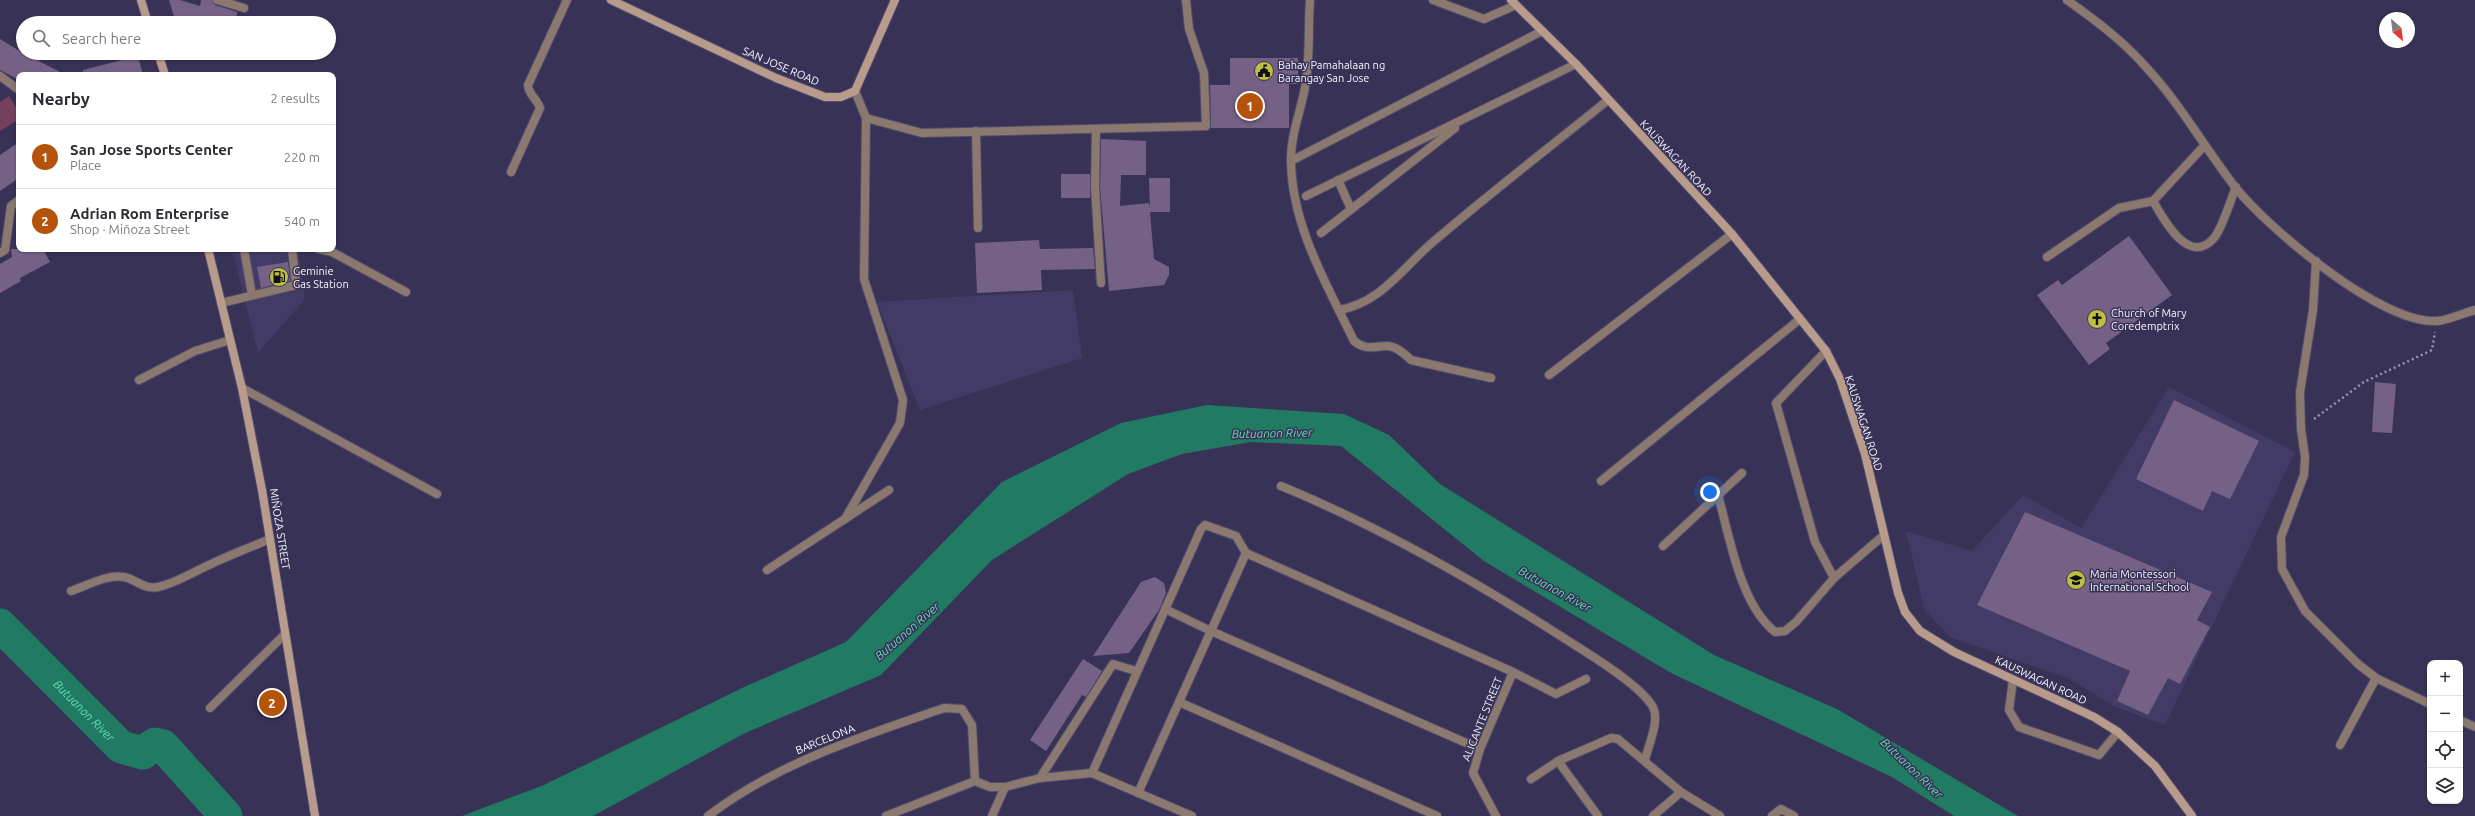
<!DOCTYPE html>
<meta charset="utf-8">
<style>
:root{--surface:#fff;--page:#f2f2f3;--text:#2b2b33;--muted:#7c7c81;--line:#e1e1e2;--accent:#b45309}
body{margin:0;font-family:Ubuntu,sans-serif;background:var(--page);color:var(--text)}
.controls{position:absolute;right:12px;bottom:12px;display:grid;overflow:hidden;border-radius:8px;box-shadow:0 1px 3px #0004}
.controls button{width:36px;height:36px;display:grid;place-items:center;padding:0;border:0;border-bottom:1px solid var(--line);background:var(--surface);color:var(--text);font:20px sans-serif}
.compass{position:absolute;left:2379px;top:12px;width:36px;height:36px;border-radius:50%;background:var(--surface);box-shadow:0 1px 3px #0004;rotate:152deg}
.you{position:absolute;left:1710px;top:492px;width:14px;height:14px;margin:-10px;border:3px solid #fff;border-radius:50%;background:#1a73e8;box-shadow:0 0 0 6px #1a73e833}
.badge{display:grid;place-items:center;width:26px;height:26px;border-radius:50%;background:var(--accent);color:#fff;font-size:13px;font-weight:700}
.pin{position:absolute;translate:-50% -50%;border:2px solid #fff;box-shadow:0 1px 4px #0006}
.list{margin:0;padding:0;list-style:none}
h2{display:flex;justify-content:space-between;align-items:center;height:52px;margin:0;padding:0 16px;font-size:17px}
h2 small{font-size:13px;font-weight:400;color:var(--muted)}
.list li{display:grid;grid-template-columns:26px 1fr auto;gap:12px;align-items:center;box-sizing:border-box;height:64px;padding:0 16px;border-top:1px solid var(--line)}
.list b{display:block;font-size:15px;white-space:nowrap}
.list p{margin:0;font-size:13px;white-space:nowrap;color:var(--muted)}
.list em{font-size:13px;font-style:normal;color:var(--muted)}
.icon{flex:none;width:22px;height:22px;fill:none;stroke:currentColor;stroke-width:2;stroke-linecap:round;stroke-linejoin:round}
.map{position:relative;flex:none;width:2475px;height:816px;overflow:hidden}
.search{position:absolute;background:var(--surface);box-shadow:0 1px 3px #0004;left:16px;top:16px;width:320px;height:44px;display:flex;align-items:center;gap:10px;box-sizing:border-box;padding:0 14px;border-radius:22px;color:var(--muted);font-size:15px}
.panel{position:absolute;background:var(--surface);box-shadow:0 1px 3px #0004;left:16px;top:72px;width:320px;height:180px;border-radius:8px}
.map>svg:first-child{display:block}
.built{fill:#423b65}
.green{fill:#763f5b}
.water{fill:#217b62}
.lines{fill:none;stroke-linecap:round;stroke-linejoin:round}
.river{stroke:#217b62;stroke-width:33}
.building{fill:#756186}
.lane-casing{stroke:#524d6d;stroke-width:10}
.street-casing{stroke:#524d6d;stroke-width:10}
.secondary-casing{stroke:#524d6d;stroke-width:10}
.path{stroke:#9894aa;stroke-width:2.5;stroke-dasharray:2 3;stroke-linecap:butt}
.lane{stroke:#8b786e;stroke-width:8}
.street{stroke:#8b786e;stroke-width:8}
.secondary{stroke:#b99b8b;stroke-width:8}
.labels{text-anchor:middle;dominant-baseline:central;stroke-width:3;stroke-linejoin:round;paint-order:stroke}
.poi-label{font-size:11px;fill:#f5f4fd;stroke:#383256;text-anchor:start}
.street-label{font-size:11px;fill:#f5f4fd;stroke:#383256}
.water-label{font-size:12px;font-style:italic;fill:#62dbb4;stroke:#383256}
</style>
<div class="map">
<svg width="2475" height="816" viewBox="0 0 2475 816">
<rect width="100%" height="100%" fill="#383256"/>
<g class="built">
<polygon points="269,249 298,249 305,299 258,353 233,253"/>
<polygon points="1073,290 1082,358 920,410 877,302"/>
<polygon points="2169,387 2295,452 2165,725 2115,707 2070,679 1950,637 1924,609 1906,531 1972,551 2023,495 2081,528"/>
</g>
<polygon class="green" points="9,96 19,112 19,119 0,131 0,102"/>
<polygon class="water" points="1207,405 1344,414 1389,435 1440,484 1714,655 1837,709 2018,816 1954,816 1892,777 1671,673 1484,561 1341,446 1251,442 1182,454 1128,474 992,560 881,675 745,733 593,816 462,816 544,785 742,688 846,642 1002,482 1121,423"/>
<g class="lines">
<path class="river" id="s1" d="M0,625L121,747L143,753L155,744L163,746L226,816"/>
</g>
<g class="building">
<polygon points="169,0 180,0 200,6 201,0 212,0 215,5 237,12 236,23 211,23 211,17 193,23 176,23"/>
<polygon points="0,39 23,53 66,75 19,75 19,80 0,70"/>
<polygon points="138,56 143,75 83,75 83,70"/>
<polygon points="1230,58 1298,58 1298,84 1289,84 1289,128 1211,128 1210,85 1230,85"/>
<polygon points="1101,139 1146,141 1146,175 1121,175 1120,206 1149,203 1150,208 1149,178 1170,178 1170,212 1150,212 1154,259 1169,267 1169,275 1164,285 1109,291 1100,187"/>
<polygon points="19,142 19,178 0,191 0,155"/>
<rect x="1061" y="174" width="29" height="24"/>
<polygon points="2129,236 2172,295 2106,343 2110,349 2089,365 2037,295 2058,280 2062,285"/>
<polygon points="1039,240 1040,249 1093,248 1095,269 1041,270 1042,290 977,293 975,243"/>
<polygon points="11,249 43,249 50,262 20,278 21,281 0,293 0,264 12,257"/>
<polygon points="288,262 290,281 261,288 257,267"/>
<polygon points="2375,382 2396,384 2392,433 2372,432"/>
<polygon points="2174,400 2259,441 2230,499 2212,491 2203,511 2136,479"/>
<polygon points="2025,512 2212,592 2197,620 2210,627 2180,684 2168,678 2148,715 2117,701 2130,671 1977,605"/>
<polygon points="1155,577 1164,583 1166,593 1159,610 1129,653 1093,656 1141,582"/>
<polygon points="1083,659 1102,671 1086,697 1082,695 1046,751 1030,740"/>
</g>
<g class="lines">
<defs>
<g id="lane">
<polyline points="217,0 244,8"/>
<polyline points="1433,0 1484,19 1516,5"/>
<polyline points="0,76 19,90"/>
<polyline points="976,131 978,228"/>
<path d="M511,172L540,108C537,99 528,94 528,85L567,0"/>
<path d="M2153,201C2164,220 2189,267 2214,238C2223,227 2230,201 2236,187"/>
<polyline points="244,249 252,295"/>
<polyline points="319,249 332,252 406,292"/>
<polyline points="0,253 5,250 11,206 19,200"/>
<polyline points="2047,257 2119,208 2153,201 2204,146"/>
<polyline points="221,303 296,285 292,249"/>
<polyline points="845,519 900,423 903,400 864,279 866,118"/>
<polyline points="767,570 889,490"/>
<polyline points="1165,609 1211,631"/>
<polyline points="2013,680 2009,710 2019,727 2099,755 2118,732"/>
<polyline points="210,708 285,634"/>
<polyline points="1040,778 1113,664 1136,671"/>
</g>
<g id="street">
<path d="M1310,0C1308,27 1310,55 1306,82C1302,109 1290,135 1291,162C1292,226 1327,285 1354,341C1367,351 1373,346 1387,346C1395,346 1405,354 1411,360L1491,378"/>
<path d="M2067,0C2095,20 2122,40 2145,66C2180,103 2204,147 2235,187C2269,229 2381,324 2437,321C2449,320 2463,313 2475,310"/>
<polyline points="855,91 866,118 922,133 1206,126 1204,73 1189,29 1186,0"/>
<polyline points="1096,129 1095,187 1101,283"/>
<polyline points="1291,161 1542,31"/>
<polyline points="1338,180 1351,209"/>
<polyline points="1306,196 1576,64"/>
<polyline points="1321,233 1455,128"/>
<polyline points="2316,261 2313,310 2300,392 2301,429 2305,457 2304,475 2281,537 2282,569 2305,611 2358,664 2376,678 2430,704"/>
<path d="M1339,310C1381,303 1402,268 1433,242C1490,193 1550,147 1608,100"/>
<polyline points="1826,351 1776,403 1815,542 1834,578"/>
<polyline points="1549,375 1732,234"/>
<polyline points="139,380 195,351 230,340"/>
<polyline points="242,388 437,494"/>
<polyline points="1601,481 1800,319"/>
<path d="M1281,486C1383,528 1477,582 1570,642C1592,656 1640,685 1653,707C1660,721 1648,746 1645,760"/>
<path d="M1718,495C1730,538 1740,604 1775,632L1785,631L1796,622L1834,578L1884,535"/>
<polyline points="1663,546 1742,473"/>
<path d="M71,591C86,586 107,574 124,577C136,579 144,590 158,587C177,583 193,572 211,564C230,555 251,547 270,539"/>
<polyline points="1211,631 1480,749"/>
<polyline points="1179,702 1437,816"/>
<polyline points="2460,720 2475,727"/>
<polyline points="2340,745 2376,678"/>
<polyline points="1558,761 1598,816"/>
<polyline points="1092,773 1201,529 1205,525 1236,536 1246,553 1513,672 1556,694 1586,679"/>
<polyline points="1531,779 1558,761 1611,738 1618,739 1681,792 1720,816"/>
<polyline points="1138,793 1246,553"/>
<path d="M708,816C779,762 861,737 944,708L962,709L972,725L975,781"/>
<polyline points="886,816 975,781 990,787 1005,787 1040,778 1092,773 1192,816"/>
<polyline points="992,816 1005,787"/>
<polyline points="1496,816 1473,773 1480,749 1513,672"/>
<polyline points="1653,816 1681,792"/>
<polyline points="1772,816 1781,809 1794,816"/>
</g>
<g id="secondary">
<polyline points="141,0 148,23"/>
<polyline points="611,0 776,78 825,97 841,97 855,91 895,0"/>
<polyline points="1511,0 1576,64 1732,234 1826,351 1840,379 1865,454 1898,593 1905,612 1920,631 1954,652 2094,717 2118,732 2155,766 2192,816"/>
<polyline points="158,53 165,75"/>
<polyline points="208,249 242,388 262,490 315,816"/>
</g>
</defs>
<use href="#lane" class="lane-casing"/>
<use href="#street" class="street-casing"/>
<use href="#secondary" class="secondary-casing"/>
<polyline class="path" points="2314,419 2364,382 2432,350 2435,332"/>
<use href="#lane" class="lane"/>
<use href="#street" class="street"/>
<use href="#secondary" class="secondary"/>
</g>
<defs>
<symbol id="civic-disc" viewBox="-11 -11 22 22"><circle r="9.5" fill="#bebf42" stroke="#383256"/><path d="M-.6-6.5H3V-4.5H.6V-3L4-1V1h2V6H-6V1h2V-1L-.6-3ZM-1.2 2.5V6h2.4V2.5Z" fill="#111"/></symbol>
<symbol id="fuel-disc" viewBox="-11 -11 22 22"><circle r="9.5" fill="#bebf42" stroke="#383256"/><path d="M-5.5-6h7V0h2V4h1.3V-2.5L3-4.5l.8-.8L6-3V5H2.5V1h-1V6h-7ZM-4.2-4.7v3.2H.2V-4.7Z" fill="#111"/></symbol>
<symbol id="church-disc" viewBox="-11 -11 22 22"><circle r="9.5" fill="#bebf42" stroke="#383256"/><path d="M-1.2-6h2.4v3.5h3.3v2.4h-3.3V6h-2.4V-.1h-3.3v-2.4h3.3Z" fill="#111"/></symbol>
<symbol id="school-disc" viewBox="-11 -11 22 22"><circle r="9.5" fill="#bebf42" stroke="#383256"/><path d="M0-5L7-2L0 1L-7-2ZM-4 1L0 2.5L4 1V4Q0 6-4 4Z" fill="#111"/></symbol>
</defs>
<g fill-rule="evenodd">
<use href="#civic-disc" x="1253" y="60" width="22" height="22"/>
<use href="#fuel-disc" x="268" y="266" width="22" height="22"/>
<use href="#church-disc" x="2086" y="308" width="22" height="22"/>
<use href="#school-disc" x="2065" y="569" width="22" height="22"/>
</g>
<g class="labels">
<g class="poi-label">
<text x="1278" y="65">Bahay Pamahalaan ng<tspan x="1278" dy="13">Barangay San Jose</tspan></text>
<text x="293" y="271">Geminie<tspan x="293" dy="13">Gas Station</tspan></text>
<text x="2111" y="313">Church of Mary<tspan x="2111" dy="13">Coredemptrix</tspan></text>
<text x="2090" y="574">Maria Montessori<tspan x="2090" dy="13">International School</tspan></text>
</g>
<g class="street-label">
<text transform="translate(781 66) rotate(23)">SAN JOSE ROAD</text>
<text transform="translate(1676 158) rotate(47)">KAUSWAGAN ROAD</text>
<text transform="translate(1864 423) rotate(72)">KAUSWAGAN ROAD</text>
<text transform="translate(280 529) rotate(81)">MIÑOZA STREET</text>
<text transform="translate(2041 680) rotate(25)">KAUSWAGAN ROAD</text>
<text transform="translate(1482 719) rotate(-68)">ALICANTE STREET</text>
<text transform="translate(825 739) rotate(-22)">BARCELONA</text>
</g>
<g class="water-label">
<text transform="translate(1272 433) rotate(-1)">Butuanon River</text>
<text transform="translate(1555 589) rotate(29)">Butuanon River</text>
<text transform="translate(907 631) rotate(-41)">Butuanon River</text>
<text stroke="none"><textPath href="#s1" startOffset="120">Butuanon River</textPath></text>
<text transform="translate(1912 768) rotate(44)">Butuanon River</text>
</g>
</g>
</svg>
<div class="controls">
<button>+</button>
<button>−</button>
<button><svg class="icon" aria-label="locate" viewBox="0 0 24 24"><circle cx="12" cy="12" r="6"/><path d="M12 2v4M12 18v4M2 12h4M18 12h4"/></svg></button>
<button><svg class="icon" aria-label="layers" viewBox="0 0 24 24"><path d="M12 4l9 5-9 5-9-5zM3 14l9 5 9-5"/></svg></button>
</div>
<svg class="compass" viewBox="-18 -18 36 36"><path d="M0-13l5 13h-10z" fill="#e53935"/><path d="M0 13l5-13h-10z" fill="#7c7c81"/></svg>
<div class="you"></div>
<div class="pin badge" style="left:1250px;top:106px">1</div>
<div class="pin badge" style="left:272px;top:703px">2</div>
<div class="search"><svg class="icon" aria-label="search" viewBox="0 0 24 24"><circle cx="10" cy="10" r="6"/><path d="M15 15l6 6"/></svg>Search here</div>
<section class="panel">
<h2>Nearby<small>2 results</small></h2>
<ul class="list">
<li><span class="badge">1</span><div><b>San Jose Sports Center</b><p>Place</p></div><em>220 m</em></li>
<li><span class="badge">2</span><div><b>Adrian Rom Enterprise</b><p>Shop · Miñoza Street</p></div><em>540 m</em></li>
</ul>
</section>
</div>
